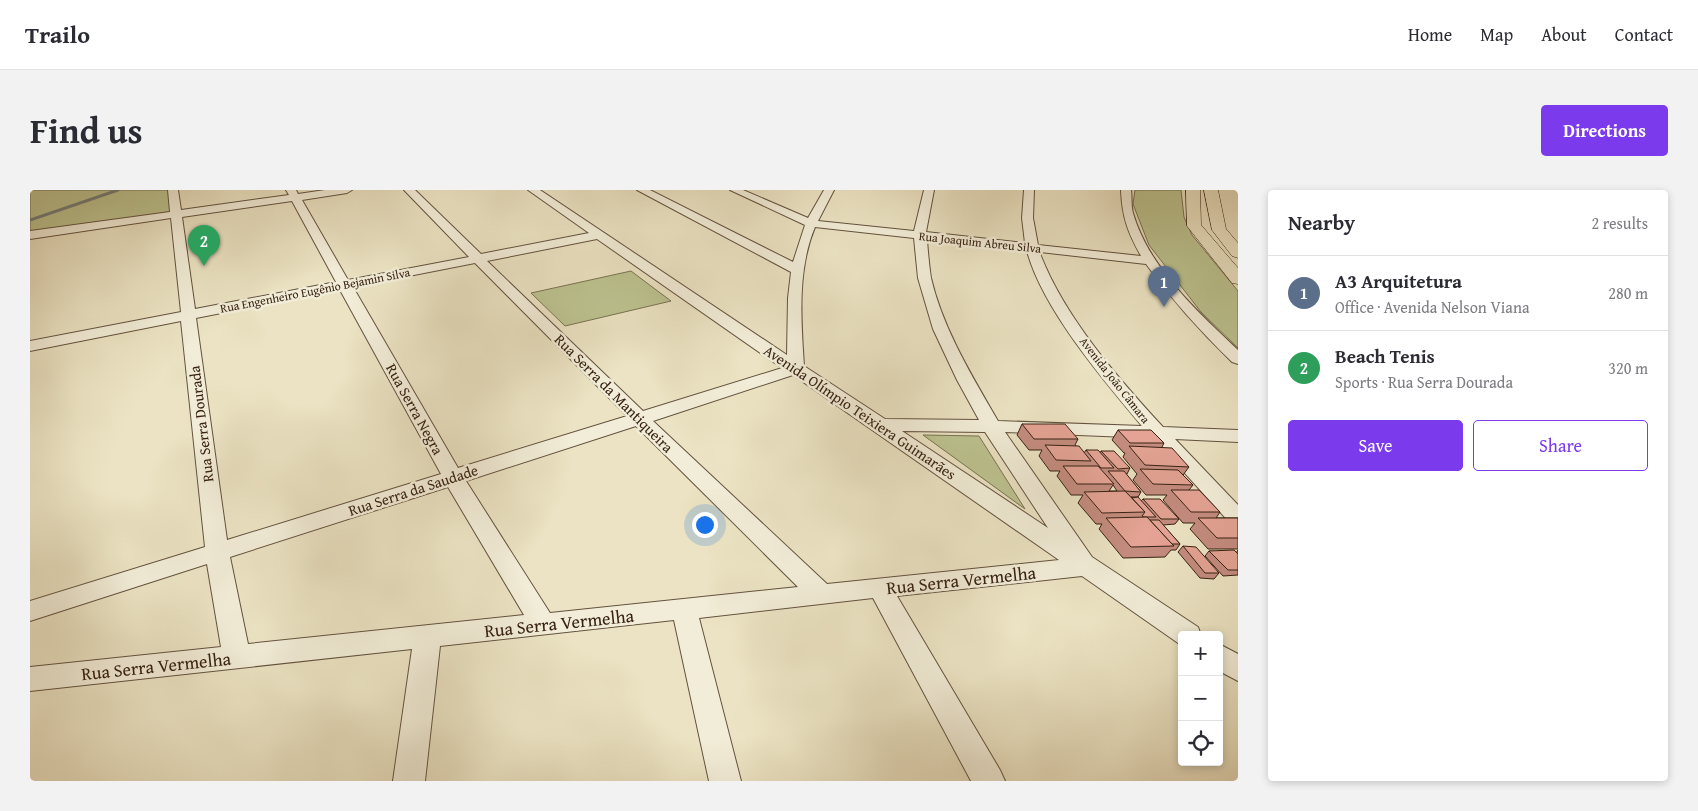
<!DOCTYPE html>
<meta charset="utf-8">
<style>
:root{--surface:#fff;--page:#f2f2f3;--text:#2b2b33;--muted:#7c7c81;--line:#e1e1e2;--accent:#7c3aed}
body{margin:0;font-family:"Gentium Book Plus",serif;background:var(--page);color:var(--text)}
.controls{position:absolute;right:15px;bottom:15px;display:grid;overflow:hidden;border-radius:5px;box-shadow:0 2px 8px #0003}
.controls button{width:45px;height:45px;display:grid;place-items:center;padding:0;border:0;border-bottom:1px solid var(--line);background:var(--surface);color:var(--text);font:25px sans-serif}
.you{position:absolute;left:674px;top:334px;width:18px;height:18px;margin:-12px;border:4px solid #fff;border-radius:50%;background:#1a73e8;box-shadow:0 0 0 8px #1a73e833}
.badge{display:grid;place-items:center;width:32px;height:32px;border-radius:50%;background:var(--accent);color:#fff;font-size:16px;font-weight:700}
.pin{position:absolute;translate:-50% -41px;filter:drop-shadow(0 1px 2px #0008)}
.pin::after{content:'';position:absolute;top:26px;width:18px;height:15px;background:inherit;clip-path:polygon(0 0,100% 0,50% 100%)}
.list{margin:0;padding:0;list-style:none}
h2{display:flex;justify-content:space-between;align-items:center;height:65px;margin:0;padding:0 20px;font-size:21px}
h2 small{font-size:16px;font-weight:400;color:var(--muted)}
.list li{display:grid;grid-template-columns:32px 1fr auto;gap:15px;align-items:center;box-sizing:border-box;height:75px;padding:0 20px;border-top:1px solid var(--line)}
.list b{display:block;font-size:19px;white-space:nowrap}
.list p{margin:0;font-size:16px;white-space:nowrap;color:var(--muted)}
.list em{font-size:16px;font-style:normal;color:var(--muted)}
.actions{display:flex;gap:10px;padding:15px 20px}
.actions a{flex:1;padding:11px 0;border:1px solid var(--accent);border-radius:5px;text-align:center;font-size:18px;color:var(--accent)}
.actions .main{background:var(--accent);color:#fff}
.icon{flex:none;width:28px;height:28px;fill:none;stroke:currentColor;stroke-width:2;stroke-linecap:round;stroke-linejoin:round}
.map{position:relative;flex:none;width:1208px;height:591px;overflow:hidden;border-radius:5px}
header{display:flex;align-items:center;gap:30px;box-sizing:border-box;height:70px;padding:0 25px;background:var(--surface);border-bottom:1px solid var(--line)}
header strong{font-size:24px}
nav{display:flex;gap:28px;margin-inline-start:auto;font-size:18px}
.intro{display:flex;align-items:center;justify-content:space-between;box-sizing:border-box;height:120px;padding:0 30px}
h1{margin:0;font-size:35px}
.button{padding:12px 22px;border-radius:5px;background:var(--accent);color:#fff;font-size:18px;font-weight:700}
main{display:flex;gap:30px;padding:0 30px}
aside{flex:1;background:var(--surface);border-radius:5px;box-shadow:0 2px 8px #0003}
.map>svg:first-child{display:block}
.green{fill:#bcc390;stroke:#7a7252}
.lines{fill:none;stroke-linecap:round;stroke-linejoin:round}
.stream{stroke:#737e78;stroke-width:3}
.minor-casing{stroke:#64523f;stroke-width:2}
.major-casing{stroke:#372213;stroke-width:1}
.minor{fill:#f2edd8;fill-rule:evenodd}
.major{fill:#ebe3c3;fill-rule:evenodd}
.wall{fill:#c48c7f;stroke:#372213;fill-rule:evenodd}
.building{fill:#e4a394;stroke:#372213}
.labels{text-anchor:middle;dominant-baseline:central;stroke-width:5;stroke-linejoin:round;paint-order:stroke}
.far-street-label{font-size:12px;fill:#372213;stroke:#f2edd8}
.street-label{font-size:15px;fill:#372213;stroke:#f2edd8}
.near-street-label{font-size:18px;fill:#372213;stroke:#f2edd8}
</style>
<header>
<strong>Trailo</strong>
<nav><a>Home</a><a>Map</a><a>About</a><a>Contact</a></nav>
</header>
<div class="intro"><h1>Find us</h1><a class="button">Directions</a></div>
<main>
<div class="map">
<svg width="1208" height="591" viewBox="0 0 1208 591">
<rect width="100%" height="100%" fill="#ebe3c3"/>
<filter id="stains"><feTurbulence type="fractalNoise" baseFrequency=".004" numOctaves="4"/><feColorMatrix values="0 0 0 0 .2 0 0 0 0 .09 0 0 0 0 .02 0 0 0 .5 -.17"/></filter>
<radialGradient id="worn" r=".72"><stop offset=".6" stop-color="#630" stop-opacity="0"/><stop offset="1" stop-color="#630" stop-opacity=".3"/></radialGradient>
<g class="green">
<polygon points="0,0 143,0 146,25 0,45"/>
<polygon points="1105,0 1151,0 1154,27 1162,45 1208,101 1208,158 1171,122 1119,55 1103,14"/>
<polygon points="601,81 641,111 535,136 501,103"/>
<polygon points="893,245 949,246 995,319"/>
</g>
<g class="lines">
<polyline class="stream" points="0,30 88,0"/>
<defs>
<g id="minor">
<path d="M138,0H148L151,20L259,5L256,0H266L268,4L295,0H322L317,3L272,10L318,90L439,67L374,0H385L451,64L559,43L498,0H510L757,165L758,108L761,82L607,0H620L763,72L775,35L700,0H713L778,28L794,0H804L788,31L884,41L894,0H904L896,42L995,53L992,28L994,0H1004L1003,28L1008,55L1111,66C1098,43 1092,27 1091,0H1101C1102,7 1101,16 1103,23C1119,78 1168,122 1208,160V174L1202,172C1171,142 1142,110 1116,74L1010,62L1011,66C1036,129 1088,188 1133,237L1208,240V252L1145,249L1208,315V336L1200,333L1123,248L975,242L1062,367L1168,437L1171,445H1152V454L1148,453L1052,386L867,406L970,580L975,591H941L843,408L669,428L711,591H679L644,430L410,456L395,591H363L382,459L0,501V477L191,457L177,374L0,431V411L175,357L151,131L0,161V151L151,122L141,28L0,49V41L140,22ZM262,11L306,92L165,119L152,27ZM785,37L884,48L888,88L903,139L927,190L949,230L855,229L774,176C771,130 767,80 785,37ZM567,49L752,178L613,221L457,71ZM897,50L997,61C1012,118 1074,191 1112,236L968,231C942,186 913,139 901,88C899,75 898,62 897,50ZM445,73L597,226L428,278L323,97ZM310,100L411,284L197,350L166,128ZM763,185L1029,370L797,394L623,231ZM606,236L768,397L520,423L436,291ZM872,241L955,242L1018,338ZM418,297L494,425L218,454L200,367Z"/>
<polygon points="1189,454 1208,464 1208,491 1189,481"/>
</g>
<g id="major">
<polygon points="1156,0 1170,0 1171,35 1208,78 1208,94 1202,93 1157,36"/>
<polygon points="1174,0 1188,0 1196,39 1208,53 1208,68 1202,66 1182,40"/>
</g>
</defs>
<use href="#minor" class="minor-casing"/>
<use href="#major" class="major-casing"/>
<use href="#minor" class="minor"/>
<use href="#major" class="major"/>
</g>
<g class="wall">
<path d="M992,234L1048,249L1045,255L1054,263L1056,260L1070,263L1071,261L1100,278L1097,284H1096L1111,302L1108,307H1101L1111,311L1113,309L1149,329L1145,334L1133,335L1150,354L1146,360H1141L1135,367L1093,368L1069,339L1072,334H1066L1048,313L1053,305H1041L1027,286L1030,281H1020L1009,266L1012,260H999L987,245ZM1083,295L1087,301H1079Z"/>
<polygon points="1088,240 1134,253 1132,257 1159,277 1153,285 1163,295 1159,300 1190,322 1186,328 1208,328 1208,359 1178,359 1160,339 1165,333 1153,333 1133,310 1137,305 1116,305 1103,290 1107,284 1093,267 1095,263 1094,263 1082,250"/>
<polygon points="1153,356 1189,383 1184,389 1170,388 1148,362"/>
<polygon points="1208,360 1208,385 1193,386 1175,366 1179,361 1206,363"/>
</g>
<g class="building">
<polygon points="992,234 1035,234 1048,249 1004,249"/>
<polygon points="1088,240 1121,240 1134,253 1100,253"/>
<polygon points="1015,255 1049,256 1061,271 1026,270"/>
<polygon points="1099,256 1142,258 1159,277 1115,275"/>
<polygon points="1056,260 1068,260 1084,278 1071,278"/>
<polygon points="1071,261 1084,261 1100,278 1088,279"/>
<polygon points="1033,276 1068,276 1084,294 1047,294"/>
<polygon points="1110,279 1148,280 1163,295 1123,294"/>
<polygon points="1078,281 1094,281 1111,302 1095,301"/>
<polygon points="1141,300 1169,300 1190,322 1161,322"/>
<polygon points="1095,301 1115,322 1072,323 1054,302"/>
<polygon points="1108,307 1126,327 1114,327 1112,326 1115,322 1102,308"/>
<polygon points="1113,309 1130,309 1149,329 1131,329"/>
<polygon points="1117,327 1144,356 1101,357 1076,328"/>
<polygon points="1168,328 1208,328 1208,348 1187,348"/>
<polygon points="1120,330 1129,330 1150,354 1142,354"/>
<polygon points="1153,356 1166,357 1189,383 1175,383"/>
<polygon points="1204,360 1208,364 1208,380 1198,380 1179,361"/>
</g>
<g class="labels">
<g class="far-street-label">
<text transform="translate(950 52) rotate(6)">Rua Joaquim Abreu Silva</text>
<text transform="translate(285 100) rotate(-11)">Rua Engenheiro Eugênio Bejamin Silva</text>
<text transform="translate(1085 190) rotate(52)">Avenida João Câmara</text>
</g>
<g class="street-label">
<text transform="translate(584 203) rotate(45)">Rua Serra da Mantiqueira</text>
<text transform="translate(385 219) rotate(61)">Rua Serra Negra</text>
<text transform="translate(830 222) rotate(34)">Avenida Olímpio Teixiera Guimarães</text>
<text transform="translate(171 234) rotate(-97)">Rua Serra Dourada</text>
<text transform="translate(383 300) rotate(-18)">Rua Serra da Saudade</text>
</g>
<g class="near-street-label">
<text transform="translate(931 390) rotate(-6)">Rua Serra Vermelha</text>
<text transform="translate(529 433) rotate(-6)">Rua Serra Vermelha</text>
<text transform="translate(126 476) rotate(-6)">Rua Serra Vermelha</text>
</g>
</g>
<rect width="100%" height="100%" filter="url(#stains)"/>
<rect width="100%" height="100%" fill="url(#worn)"/>
</svg>
<div class="controls">
<button>+</button>
<button>−</button>
<button><svg class="icon" aria-label="locate" viewBox="0 0 24 24"><circle cx="12" cy="12" r="6"/><path d="M12 2v4M12 18v4M2 12h4M18 12h4"/></svg></button>
</div>
<div class="you"></div>
<div class="pin badge" style="left:1134px;top:117px;background:#5c6f8a">1</div>
<div class="pin badge" style="left:174px;top:76px;background:#2e9e5b">2</div>
</div>
<aside>
<h2>Nearby<small>2 results</small></h2>
<ul class="list">
<li><span class="badge" style="background:#5c6f8a">1</span><div><b>A3 Arquitetura</b><p>Office · Avenida Nelson Viana</p></div><em>280 m</em></li>
<li><span class="badge" style="background:#2e9e5b">2</span><div><b>Beach Tenis</b><p>Sports · Rua Serra Dourada</p></div><em>320 m</em></li>
</ul>
<div class="actions"><a class="main">Save</a><a>Share</a></div>
</aside>
</main>
